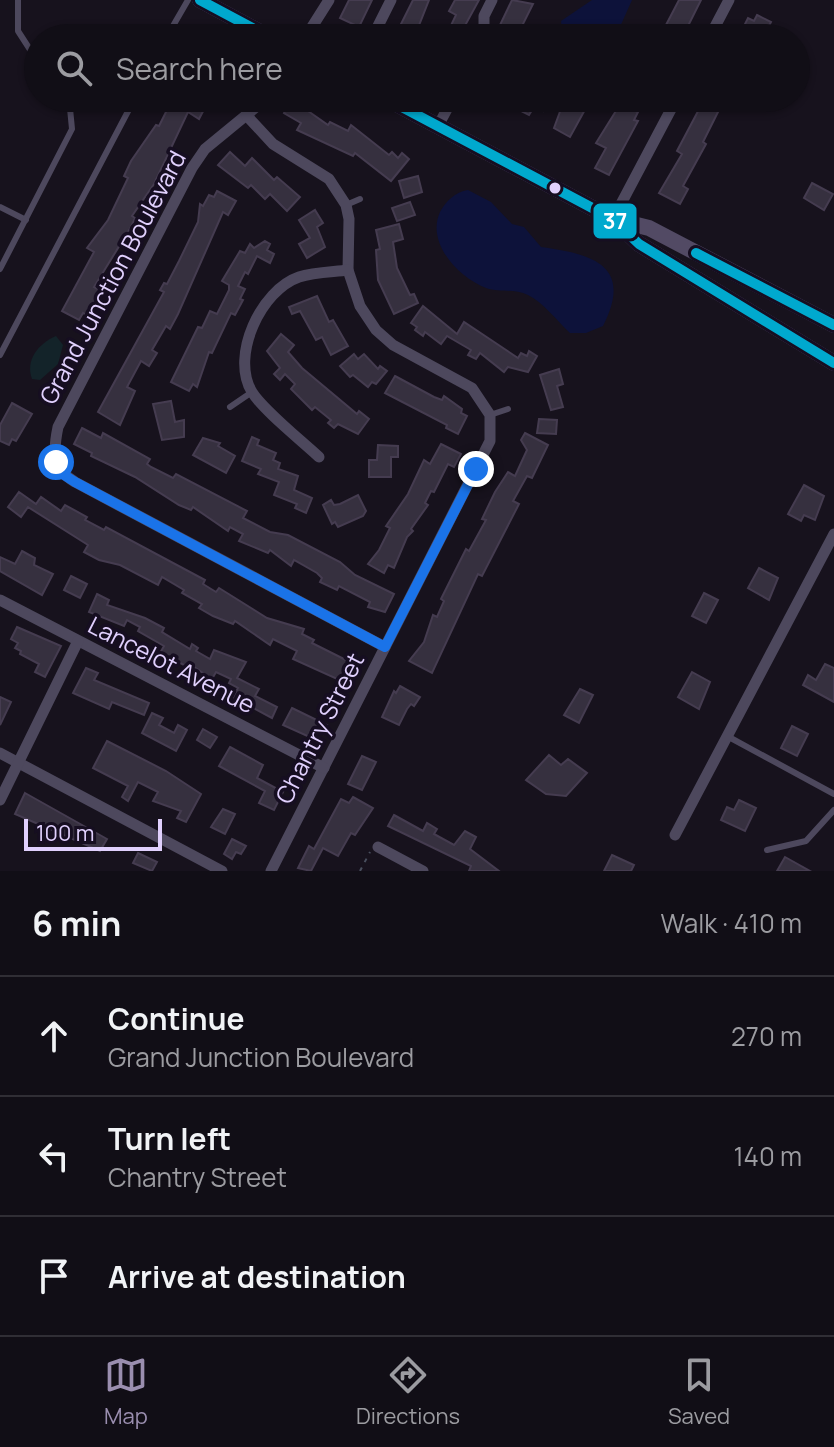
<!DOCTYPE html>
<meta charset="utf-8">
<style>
:root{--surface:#110e16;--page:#1a171f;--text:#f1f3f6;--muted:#9c9ca1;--line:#302e35;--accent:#9a8eaf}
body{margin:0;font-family:Manrope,sans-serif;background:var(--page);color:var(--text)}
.scale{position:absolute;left:24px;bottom:20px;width:138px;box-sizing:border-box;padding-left:8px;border:4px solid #e0d0fd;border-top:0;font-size:22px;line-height:28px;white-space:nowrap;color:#e0d0fd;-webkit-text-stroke:6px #160e21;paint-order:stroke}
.stop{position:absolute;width:24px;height:24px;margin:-18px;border:6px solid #1a73e8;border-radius:50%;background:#fff}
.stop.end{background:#1a73e8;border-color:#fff;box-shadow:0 2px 8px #0008}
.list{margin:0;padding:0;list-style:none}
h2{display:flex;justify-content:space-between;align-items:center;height:104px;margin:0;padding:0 32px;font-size:34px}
h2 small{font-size:26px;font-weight:400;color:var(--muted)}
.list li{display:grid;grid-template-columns:52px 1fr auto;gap:24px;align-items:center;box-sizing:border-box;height:120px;padding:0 32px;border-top:2px solid var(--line)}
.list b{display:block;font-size:30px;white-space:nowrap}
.list p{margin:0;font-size:26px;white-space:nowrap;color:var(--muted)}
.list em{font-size:26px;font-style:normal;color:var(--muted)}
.icon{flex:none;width:44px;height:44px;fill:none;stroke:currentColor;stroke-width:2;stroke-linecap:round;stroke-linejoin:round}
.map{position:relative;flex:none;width:834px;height:871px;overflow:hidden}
.search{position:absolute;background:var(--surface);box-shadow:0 2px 6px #0004;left:24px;right:24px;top:24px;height:88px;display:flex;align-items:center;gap:20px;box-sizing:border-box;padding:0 28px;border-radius:44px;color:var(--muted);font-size:30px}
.sheet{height:464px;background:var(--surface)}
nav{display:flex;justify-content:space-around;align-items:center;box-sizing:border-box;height:112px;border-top:2px solid var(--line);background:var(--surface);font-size:22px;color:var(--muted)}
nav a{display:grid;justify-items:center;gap:4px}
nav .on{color:var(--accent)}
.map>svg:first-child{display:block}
.green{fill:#132329}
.water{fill:#0d123a}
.building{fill:#36303f;stroke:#453c50;stroke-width:2}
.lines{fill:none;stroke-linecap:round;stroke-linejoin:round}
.path{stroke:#494f5e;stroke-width:2;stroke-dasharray:4 6;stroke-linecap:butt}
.service{stroke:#4d485d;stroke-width:6}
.minor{stroke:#4d485d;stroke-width:11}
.secondary{stroke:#524a64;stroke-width:16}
.bus-1-casing{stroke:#160e21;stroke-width:16}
.bus-1{stroke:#00a9ce;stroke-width:10}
.route{stroke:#1a73e8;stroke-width:10}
.bus-dot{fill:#e0d0fd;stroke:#160e21;stroke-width:3}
.labels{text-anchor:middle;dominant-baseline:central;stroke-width:7;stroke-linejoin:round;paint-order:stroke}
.street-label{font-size:24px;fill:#e0d0fd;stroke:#160e21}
.line-badge{stroke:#160e21;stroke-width:3}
.badge-label{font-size:22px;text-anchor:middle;font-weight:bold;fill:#fff}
</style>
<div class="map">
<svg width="834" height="871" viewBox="0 0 834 871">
<rect width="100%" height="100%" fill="#17121d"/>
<path class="green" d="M56,336L63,345L58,364L40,380L32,379C25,360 38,344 56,336Z"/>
<g class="water">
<polygon points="592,0 632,0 615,38 563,38 561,21"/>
<path d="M468,190L491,202L512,224L524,227L541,247C592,254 634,265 603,326L586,333H570C557,321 543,302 528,295C514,288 499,293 486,288C458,277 426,243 440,212C446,201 455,192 468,190Z"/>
</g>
<g class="building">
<polygon points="349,0 372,0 359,27 340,18"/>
<polygon points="413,0 429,0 414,38 394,38"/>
<polygon points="455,0 479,0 462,31 475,38 445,38 456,15 449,11"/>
<polygon points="512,0 533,4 518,34 500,25"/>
<polygon points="679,0 701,0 682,38 666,38 670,30 665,27"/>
<polygon points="757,15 771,22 763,38 738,38 748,18 754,21"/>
<polygon points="173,98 210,98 199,119 188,112 154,184 132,216 135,218 131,227 94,287 100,290 88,316 83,313 79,320 62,311 94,252 87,248 108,220 128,178 124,176 131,161 156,125 159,126"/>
<polygon points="512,98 539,98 547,102 543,111 534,107 529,115 509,105"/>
<polygon points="565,98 587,106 570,137 554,128"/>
<polygon points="624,98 641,98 635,111 638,112 634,120 638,121 609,175 595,168 606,148 596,143"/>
<polygon points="705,98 725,98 703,142 706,144 683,186 688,189 680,204 659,193 682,154 677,151"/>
<polygon points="291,99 328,125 330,122 348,131 351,125 389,155 392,152 398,158 402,153 409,159 391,181 355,153 353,156 297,130 301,123 284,113"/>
<polygon points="230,152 245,166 252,158 274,180 277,177 300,197 287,211 270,194 265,199 251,185 248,188 218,165"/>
<polygon points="418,176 422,192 404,198 399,181"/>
<polygon points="812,183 833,194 824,210 804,198"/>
<polygon points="217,191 236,201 228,215 223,212 178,314 170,329 166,326 152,350 157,353 149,366 141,361 127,387 135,391 120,425 98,412 164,292 160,290 164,283 167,284 179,261 198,222 200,204 203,206 209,195 214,197"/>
<polygon points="410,202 415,215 397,221 392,208"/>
<polygon points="315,210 323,223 317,227 325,247 307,258 299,244 310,238 299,220"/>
<polygon points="399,224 403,239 393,242 397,268 410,295 414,294 418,303 394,314 378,280 376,250 380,249 376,230"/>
<polygon points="265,241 270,244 267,250 274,254 270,263 257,256 248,274 245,272 238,286 245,289 240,299 243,300 235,315 231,313 212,353 209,352 197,387 193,384 189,391 171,382 198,327 202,328 210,311 217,314 229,290 229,285 222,281 240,251 245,253 250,244 254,248"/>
<polygon points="317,296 329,322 333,320 348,346 331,355 322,337 316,340 300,311 292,314 289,307"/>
<polygon points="423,306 457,334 464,322 518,358 521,353 527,356 529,351 537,356 528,372 508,367 504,372 480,353 476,359 468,355 471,350 447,336 441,344 425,332 423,336 415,330 417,327 411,323"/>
<polygon points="281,334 294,345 288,352 302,368 357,414 359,411 369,419 358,434 338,424 334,428 328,423 331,420 315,407 312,410 291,389 295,384 285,374 280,380 274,374 280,368 267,351"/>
<polygon points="354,354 358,359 364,354 378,369 380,366 387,371 376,384 372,382 368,387 353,375 350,377 340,366"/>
<polygon points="559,369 563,384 557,386 563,407 551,410 540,375"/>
<polygon points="395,376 434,397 442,400 444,396 462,409 461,413 467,416 458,434 446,428 447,425 385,393"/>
<polygon points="171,401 175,422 184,420 184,437 162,440 153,404"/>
<polygon points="12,403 32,414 16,441 12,439 9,445 0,441 0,425"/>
<polygon points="539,419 557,420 556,434 537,433"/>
<polygon points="82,428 101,438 103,433 150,459 147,464 151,467 173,478 176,474 247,511 243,518 270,532 288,535 340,562 355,575 394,594 385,612 368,607 370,602 339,586 337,590 320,582 322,578 317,573 294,560 291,566 270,550 268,553 239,541 243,534 230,527 228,531 193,507 191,510 179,505 135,477 91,456 92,453 74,444"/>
<polygon points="525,433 548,445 532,478 527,476 513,501 519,504 482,576 478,574 432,673 409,661 424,642 433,615 437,617 444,601 441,599 466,549 469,551 486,520 482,519 495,492 508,472 515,476 527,450 521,440"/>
<polygon points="252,437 259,440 257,445 276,453 273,460 280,463 278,469 298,476 294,490 312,498 306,513 295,508 297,504 274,495 279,482 258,474 261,469 242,461"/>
<polygon points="203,438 220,443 218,446 235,456 226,473 193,455"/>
<polygon points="441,444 461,454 454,467 448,464 434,492 431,491 425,503 428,505 411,529 413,531 407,537 394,568 388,565 384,573 368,564 379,550 390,528 386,526 408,494 424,460 430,464"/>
<polygon points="378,445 398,446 398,457 391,457 391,477 369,477 369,460 377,460"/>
<polygon points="804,485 824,496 815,520 804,515 801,521 788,514"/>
<polygon points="19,492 36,504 41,497 61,511 65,505 87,517 85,520 104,530 106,527 205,580 203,584 216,592 219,588 267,618 304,629 302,634 314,640 312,643 356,665 346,683 293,659 297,651 273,639 270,645 235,621 233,624 213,616 199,608 202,604 182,593 184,590 162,577 158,585 120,565 99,560 84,552 88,545 28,507 21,517 8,507"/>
<polygon points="358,495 366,511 363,516 338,527 335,522 332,524 323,505 331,500 334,505 340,504"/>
<polygon points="22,551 35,558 34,565 53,574 42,595 0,571 0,557 15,564"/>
<polygon points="759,568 778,578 769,600 748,588"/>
<polygon points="71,576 87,584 80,598 64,590"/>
<polygon points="704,593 718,600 706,623 692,616"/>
<polygon points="97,594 109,600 107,605 145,618 164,628 162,632 190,649 192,644 198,648 196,651 210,659 214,650 246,662 237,678 259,689 255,696 277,707 272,718 233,697 238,688 229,683 231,679 216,672 212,679 188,663 186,666 160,653 164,646 138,631 140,627 127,620 124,626 89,612"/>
<polygon points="17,627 61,646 45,677 35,672 39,664 20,654 21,651 15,648 18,643 11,639"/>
<polygon points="825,664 834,668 834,702 803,685 808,675 816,680"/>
<polygon points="86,668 98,673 94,680 149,703 144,715 112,702 109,709 73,693"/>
<polygon points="692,672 710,682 699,709 678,697"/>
<polygon points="400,686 420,697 414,706 411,704 407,709 399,725 382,717 394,691 396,693"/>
<polygon points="580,689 593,695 579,723 564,715"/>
<polygon points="0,697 11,702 0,725"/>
<polygon points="292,708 327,725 323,734 318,732 314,739 283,725"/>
<polygon points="152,713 163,718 159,725 174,733 178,725 187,730 176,751 142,733"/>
<polygon points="792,726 808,734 797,756 781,748"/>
<polygon points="203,729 217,737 210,748 197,740"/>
<polygon points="107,741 166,771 201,794 186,822 177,818 181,811 153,801 158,792 138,782 128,801 122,797 128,786 93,768"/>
<polygon points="230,747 263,765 257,778 283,792 274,810 259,803 265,791 219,766"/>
<polygon points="549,755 561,765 568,759 587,773 566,796 546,794 526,780"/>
<polygon points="362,756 376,762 362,790 348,784"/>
<polygon points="25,793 107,839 100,851 15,814"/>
<polygon points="353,797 373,808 355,835 351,833 338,856 323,848 311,871 298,868 309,846 314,849 341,799 349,803"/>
<polygon points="739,800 756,808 745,831 721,820 727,807 734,810"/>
<polygon points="223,809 235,814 225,834 211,827"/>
<polygon points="394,815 423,831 427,823 437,829 434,834 454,845 465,831 476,837 470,849 499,871 469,871 471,866 388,826"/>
<polygon points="232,839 246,846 241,854 236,852 232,859 224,854"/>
<polygon points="138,853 157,862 152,871 133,863"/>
<polygon points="612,855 634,865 631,871 604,871"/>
<polygon points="785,857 810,871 777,871"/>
</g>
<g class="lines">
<polyline class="path" points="360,871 370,852"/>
<g class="service">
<polyline points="18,0 18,31 38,62"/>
<polyline points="166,38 188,0"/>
<polyline points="346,205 360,199"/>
<polyline points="0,207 26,220"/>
<polyline points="0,269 72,129 69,98"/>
<polyline points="0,355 135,98"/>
<polyline points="230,407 252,392"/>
<polyline points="490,415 508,409"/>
<polyline points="727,736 834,794"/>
<polyline points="767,850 806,841 834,810"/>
</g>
<g class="minor">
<polyline points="485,33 498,38"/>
<polyline points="305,38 329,0"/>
<polyline points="372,38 391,0"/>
<polyline points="484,38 484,16 492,0"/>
<polyline points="709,38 729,0"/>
<path d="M267,98L205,149L192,168L58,427C53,451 52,468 75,482L385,647"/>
<polyline points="247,116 273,144 329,179 346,205 349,219 348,270 360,306 376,330 393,345 472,388 490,415 490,441 271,871"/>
<polyline points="438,126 453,98"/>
<polyline points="613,219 677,98"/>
<path d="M319,457C302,441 263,410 252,392C230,356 261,290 299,277C314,272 332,272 348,270"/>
<polyline points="0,600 324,768"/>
<polyline points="0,753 222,871"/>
<polyline points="0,800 78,641"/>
<polyline points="675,835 834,534"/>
<polyline points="378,847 423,871"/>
</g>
<g class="secondary">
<polyline points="200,0 271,38"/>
<polyline points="385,98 613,219 649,228 834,325"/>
<polyline points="614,220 639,244 834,363"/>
</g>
<defs>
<g id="bus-1">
<polyline points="200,0 271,38"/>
<polyline points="385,98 613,219 639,244 834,363"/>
<polyline points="696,253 834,325"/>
</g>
</defs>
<use href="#bus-1" class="bus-1-casing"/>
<use href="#bus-1" class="bus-1"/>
</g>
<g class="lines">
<polyline class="route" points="56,462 64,475 75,482 385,647 476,469"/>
</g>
<circle class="bus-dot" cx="555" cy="188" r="7"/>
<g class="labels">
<g class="street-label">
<text transform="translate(112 277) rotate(-62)">Grand Junction Boulevard</text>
<text transform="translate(172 664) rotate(27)">Lancelot Avenue</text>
<text transform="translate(319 728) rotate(-63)">Chantry Street</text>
</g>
</g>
<rect class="line-badge" x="592" y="202" width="46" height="38" rx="8" fill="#00a9ce"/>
<g class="badge-label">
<text x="615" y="229">37</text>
</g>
</svg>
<div class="scale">100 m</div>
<div class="stop" style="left:56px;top:462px"></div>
<div class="stop end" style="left:476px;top:469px"></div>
<div class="search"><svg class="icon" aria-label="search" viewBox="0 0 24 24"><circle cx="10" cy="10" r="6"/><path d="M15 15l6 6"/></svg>Search here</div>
</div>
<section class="sheet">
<h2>6 min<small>Walk · 410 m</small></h2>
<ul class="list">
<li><svg class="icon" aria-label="ahead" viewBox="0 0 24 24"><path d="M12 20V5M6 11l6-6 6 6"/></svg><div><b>Continue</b><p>Grand Junction Boulevard</p></div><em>270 m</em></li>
<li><svg class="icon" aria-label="left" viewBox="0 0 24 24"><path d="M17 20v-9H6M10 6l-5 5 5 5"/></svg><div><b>Turn left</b><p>Chantry Street</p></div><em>140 m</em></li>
<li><svg class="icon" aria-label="arrive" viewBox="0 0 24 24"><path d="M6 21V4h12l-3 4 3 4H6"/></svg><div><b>Arrive at destination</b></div></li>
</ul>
</section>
<nav>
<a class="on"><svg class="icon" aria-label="map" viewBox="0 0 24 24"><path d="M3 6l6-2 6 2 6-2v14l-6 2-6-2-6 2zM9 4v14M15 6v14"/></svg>Map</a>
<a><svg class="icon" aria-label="directions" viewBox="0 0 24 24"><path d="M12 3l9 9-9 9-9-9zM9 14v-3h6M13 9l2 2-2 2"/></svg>Directions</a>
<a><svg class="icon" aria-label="saved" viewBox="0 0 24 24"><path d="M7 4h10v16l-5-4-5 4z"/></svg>Saved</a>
</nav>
